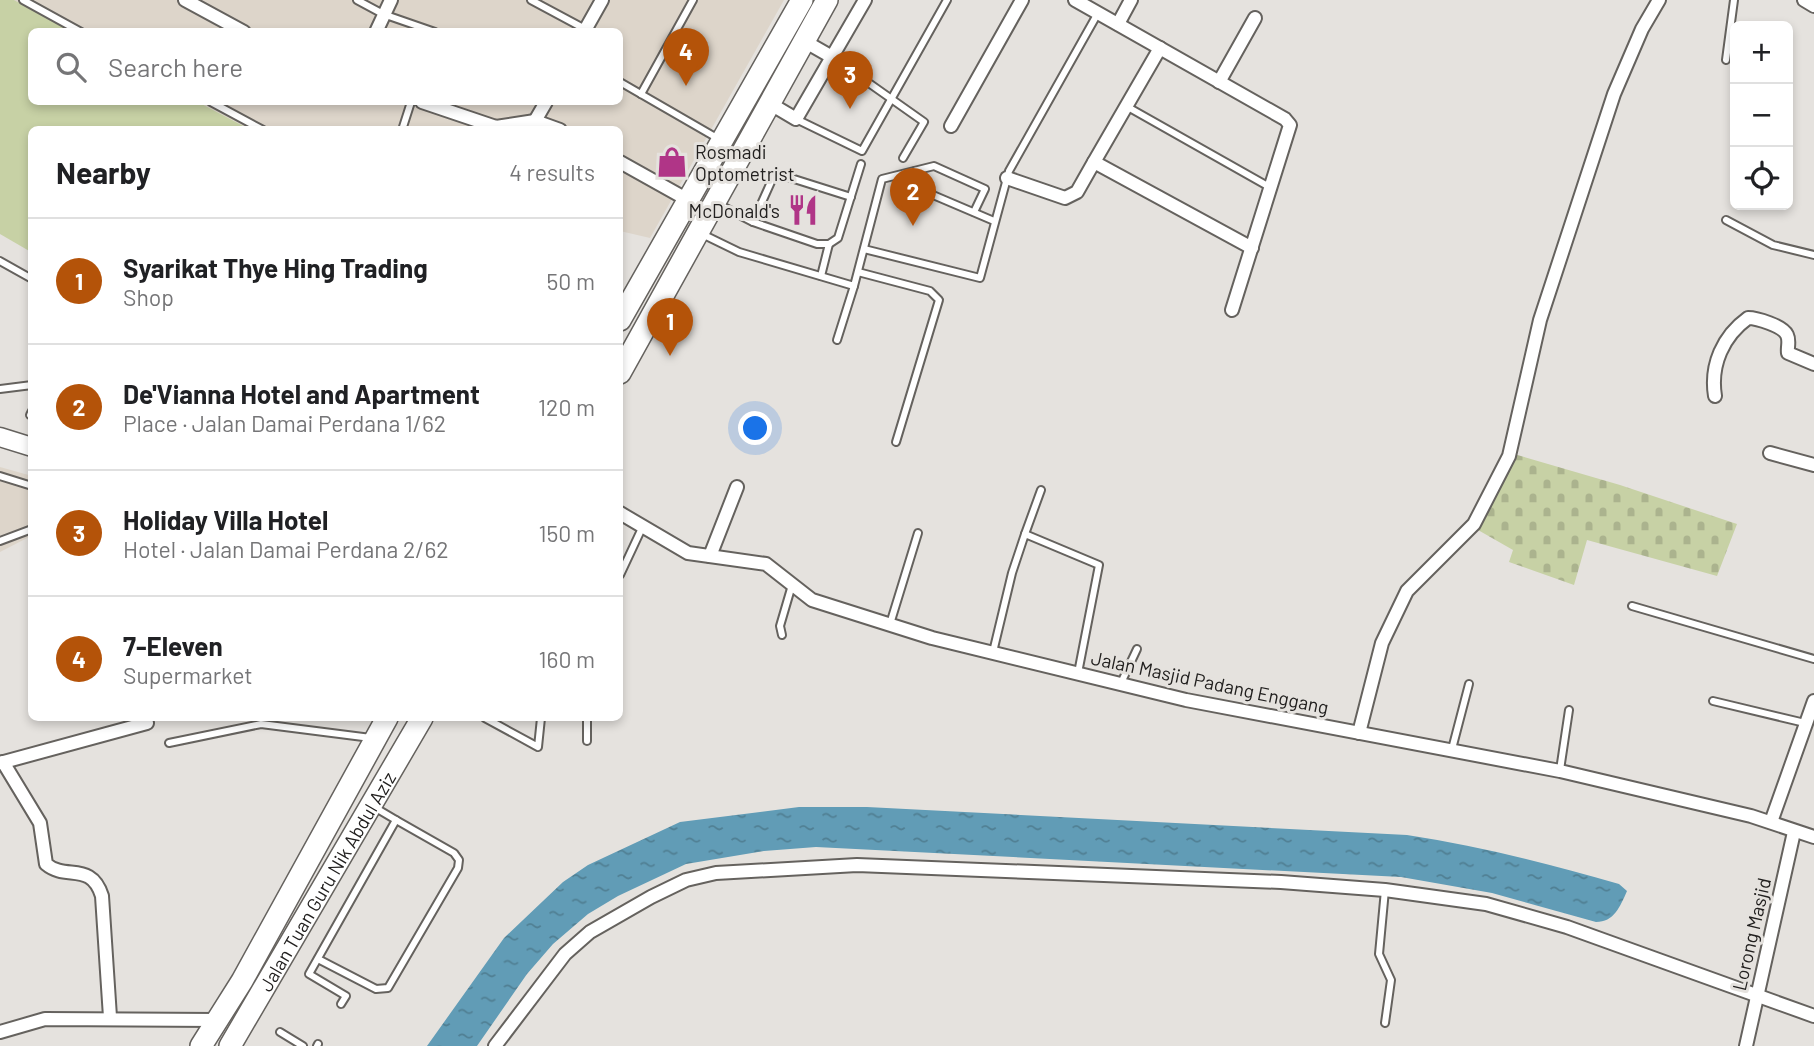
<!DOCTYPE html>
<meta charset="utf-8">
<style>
:root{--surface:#fff;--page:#f6f6f6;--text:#202124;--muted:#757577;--line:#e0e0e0;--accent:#b45309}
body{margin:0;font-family:Barlow,sans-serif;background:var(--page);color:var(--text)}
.controls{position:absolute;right:21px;top:21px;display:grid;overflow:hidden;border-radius:10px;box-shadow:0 4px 10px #0003}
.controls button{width:63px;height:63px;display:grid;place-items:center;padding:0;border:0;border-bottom:2px solid var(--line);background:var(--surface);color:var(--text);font:35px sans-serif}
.you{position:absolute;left:756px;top:429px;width:24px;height:24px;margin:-18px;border:5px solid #fff;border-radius:50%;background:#1a73e8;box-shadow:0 0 0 10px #1a73e833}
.badge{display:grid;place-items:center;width:46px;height:46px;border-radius:50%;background:var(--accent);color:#fff;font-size:23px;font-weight:700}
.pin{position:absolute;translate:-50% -58px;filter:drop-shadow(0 2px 4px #0008)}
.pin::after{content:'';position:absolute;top:37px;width:24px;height:21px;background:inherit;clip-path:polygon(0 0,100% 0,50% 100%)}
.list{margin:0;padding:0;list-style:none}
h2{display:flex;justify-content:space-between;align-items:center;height:91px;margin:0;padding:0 28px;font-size:30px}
h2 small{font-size:23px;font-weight:400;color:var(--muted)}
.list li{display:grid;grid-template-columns:46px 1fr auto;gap:21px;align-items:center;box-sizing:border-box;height:126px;padding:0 28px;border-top:2px solid var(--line)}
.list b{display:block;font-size:26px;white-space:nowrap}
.list p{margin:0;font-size:23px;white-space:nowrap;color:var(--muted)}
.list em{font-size:23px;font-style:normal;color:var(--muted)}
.icon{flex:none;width:38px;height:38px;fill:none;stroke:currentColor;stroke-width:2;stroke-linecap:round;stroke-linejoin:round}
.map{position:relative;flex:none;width:1814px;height:1046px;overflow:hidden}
.search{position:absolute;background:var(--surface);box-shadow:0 4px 10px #0003;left:28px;top:28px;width:595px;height:77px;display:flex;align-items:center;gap:18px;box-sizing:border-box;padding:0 24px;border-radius:10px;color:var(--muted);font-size:26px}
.panel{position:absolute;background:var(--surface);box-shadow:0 4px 10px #0003;left:28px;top:126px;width:595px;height:595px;border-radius:10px}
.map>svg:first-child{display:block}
.built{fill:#ddd5ca}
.grass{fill:#c7d1a5}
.cemetery{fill:url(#cemetery-stones)}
.water{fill:url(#water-ripples)}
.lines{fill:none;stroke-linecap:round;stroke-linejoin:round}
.lane-casing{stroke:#65625e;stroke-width:10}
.street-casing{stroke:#65625e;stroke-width:16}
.secondary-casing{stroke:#65625e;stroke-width:21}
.primary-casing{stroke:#65625e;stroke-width:24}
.lane{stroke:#fff;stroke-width:6}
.street{stroke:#fff;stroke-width:12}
.secondary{stroke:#fff;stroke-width:18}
.primary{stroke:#fff;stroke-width:21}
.labels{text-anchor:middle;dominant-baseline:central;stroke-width:6;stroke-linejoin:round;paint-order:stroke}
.poi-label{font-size:19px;fill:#22201f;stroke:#e5e2de;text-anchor:start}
.street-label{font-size:19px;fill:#22201f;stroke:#e5e2de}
</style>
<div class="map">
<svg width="1814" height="1046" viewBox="0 0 1814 1046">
<defs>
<pattern id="cemetery-stones" width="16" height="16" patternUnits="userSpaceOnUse" patternTransform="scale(1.75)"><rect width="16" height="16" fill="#c7d1a5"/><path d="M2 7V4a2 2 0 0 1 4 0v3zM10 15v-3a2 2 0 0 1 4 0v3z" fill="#abb38e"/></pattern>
<pattern id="water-ripples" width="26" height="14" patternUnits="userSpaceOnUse" patternTransform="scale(1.75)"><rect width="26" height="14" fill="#619cb6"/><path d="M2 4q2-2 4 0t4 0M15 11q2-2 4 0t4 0" fill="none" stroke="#507f93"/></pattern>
</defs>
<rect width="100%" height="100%" fill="#e5e2de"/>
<g class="built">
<polygon points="14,0 784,0 650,238 620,231 620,130 249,129 198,102 620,102 620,32 71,31"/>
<polygon points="0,467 32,476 31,536 0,552"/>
</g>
<polygon class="grass" points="0,0 14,0 71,31 32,32 32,102 198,102 249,129 32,130 31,252 0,234"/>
<polygon class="cemetery" points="1514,454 1620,485 1737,524 1717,576 1587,540 1574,585 1509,562 1513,550 1478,530"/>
<path class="water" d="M799,807H867L1407,835C1480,846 1549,864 1619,884L1627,891C1620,907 1614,922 1596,922L1492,893L1401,877L816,847L764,851L686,864L618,896L588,914L553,944L527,974L477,1046H427L504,938L563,882L588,865L680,822Z"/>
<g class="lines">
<defs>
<g id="lane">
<polyline points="23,0 81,32"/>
<polyline points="357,0 383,14 435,32"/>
<polyline points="531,0 585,29"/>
<polyline points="832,57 924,122 903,158"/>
<polyline points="1726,60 1734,0"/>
<polyline points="620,82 717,138"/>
<polyline points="641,94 693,0"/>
<polyline points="211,102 263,130"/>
<polyline points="1126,106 1271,188"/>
<polyline points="796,119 862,151 947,0"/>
<polyline points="402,130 411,102"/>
<polyline points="915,171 933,195 994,221"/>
<polyline points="718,204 753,222 817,244 829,244 838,238 861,164"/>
<polyline points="1726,220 1773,245 1814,255"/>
<polyline points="753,222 775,173 851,197"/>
<polyline points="702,234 739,252 854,286 882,179 934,166 985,189 974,212"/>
<polyline points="864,249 980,278 1009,171 1098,13"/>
<polyline points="0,261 32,279"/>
<polyline points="858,272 930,291 939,300 896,442"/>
<polyline points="821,276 829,244"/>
<polyline points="837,340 854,286"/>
<polyline points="0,389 32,385"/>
<polyline points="30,415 32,411"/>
<polyline points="0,476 32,486"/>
<polyline points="1025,534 1041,490"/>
<polyline points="0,541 32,529"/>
<polyline points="620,575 642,528"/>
<polyline points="1632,606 1814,659"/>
<polyline points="890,624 918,533"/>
<polyline points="782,635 780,626 792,585"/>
<polyline points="993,652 1012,573 1025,534 1099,565 1078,673"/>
<polyline points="1121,683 1137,649"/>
<polyline points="1713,701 1805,723"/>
<polyline points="485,718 538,747 541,718"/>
<polyline points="587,741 587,718"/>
<polyline points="169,743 261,724 371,738"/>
<polyline points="1452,749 1469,684"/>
<polyline points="1560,770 1569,710"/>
<polyline points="318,959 376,989 388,988 458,868 459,860 454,853 396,820"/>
<polyline points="341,1004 346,996 309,974 396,820 374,807"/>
<polyline points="1385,1023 1391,980 1379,954 1385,890"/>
<polyline points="280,1032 303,1046"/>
<polyline points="317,1046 318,1044"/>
</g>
<g id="street">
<polyline points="185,0 244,32"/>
<polyline points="1075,0 1285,119 1290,125 1232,310"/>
<polyline points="1804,0 1814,6"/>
<polyline points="1118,24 1131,0"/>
<polyline points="376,32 391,0"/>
<polyline points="584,32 602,0"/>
<polyline points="804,41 832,57"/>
<polyline points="1219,82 1255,18"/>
<polyline points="422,102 496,127 535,121 560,130"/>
<polyline points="769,103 796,119 865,0"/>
<polyline points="535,121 546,102"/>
<polyline points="951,126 1022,0"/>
<polyline points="620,162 688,200"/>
<polyline points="1094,162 1160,48"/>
<polyline points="1007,178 1065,198 1077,192 1094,162 1252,248"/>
<path d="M1715,396C1710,365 1723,336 1748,318C1757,318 1783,326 1787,335C1790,341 1787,348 1788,353L1814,364"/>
<polyline points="1770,453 1814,465"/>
<polyline points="620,513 688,553 766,564 812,600 932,638 1186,700 1560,771 1751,816 1814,837"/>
<polyline points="710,556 737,487"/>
<polyline points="1359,733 1382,643 1407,591 1474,524 1509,456 1540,320 1614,94 1642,29 1659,0"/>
<path d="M3,762L40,823L46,864C66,881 91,861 102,896L110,1017"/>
<polyline points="0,763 147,723 144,718"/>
<polyline points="1771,822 1814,701"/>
<polyline points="0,1032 45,1019 217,1020"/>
<polyline points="495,1046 565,954 590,932 651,897 686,880 716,873 857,865 1281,882 1385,890 1486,904 1567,927 1814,1016"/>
<polyline points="1746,1046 1794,832"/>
</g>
<polyline id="secondary" points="0,437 32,447"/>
<g id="primary">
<polyline points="620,320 802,0"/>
<polyline points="620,373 827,0"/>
<polyline points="201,1046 242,981 387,718"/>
<path id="s1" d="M230,1046L422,718"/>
</g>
</defs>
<use href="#lane" class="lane-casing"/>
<use href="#street" class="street-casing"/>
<use href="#secondary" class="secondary-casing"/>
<use href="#primary" class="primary-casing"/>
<use href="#lane" class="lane"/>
<use href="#street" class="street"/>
<use href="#secondary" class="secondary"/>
<use href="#primary" class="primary"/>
</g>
<defs>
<symbol id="shop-bare" viewBox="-9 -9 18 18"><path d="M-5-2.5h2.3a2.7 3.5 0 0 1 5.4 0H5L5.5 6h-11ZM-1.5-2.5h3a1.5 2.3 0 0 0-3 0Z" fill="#b03587" stroke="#e5e2de" stroke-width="2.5" paint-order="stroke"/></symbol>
<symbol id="restaurant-bare" viewBox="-9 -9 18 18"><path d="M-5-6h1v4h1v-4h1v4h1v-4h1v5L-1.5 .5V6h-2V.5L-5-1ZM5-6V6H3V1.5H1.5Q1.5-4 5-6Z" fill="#b03587" stroke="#e5e2de" stroke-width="2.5" paint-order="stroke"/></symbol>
</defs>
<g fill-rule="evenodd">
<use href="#shop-bare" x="650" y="140" width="44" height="44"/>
<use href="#restaurant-bare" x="781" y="188" width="44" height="44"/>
</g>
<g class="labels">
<g class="poi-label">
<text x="695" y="151">Rosmadi<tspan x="695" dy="22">Optometrist</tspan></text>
<text x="780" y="210" text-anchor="end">McDonald's</text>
</g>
<g class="street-label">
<text transform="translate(1210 682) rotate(12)">Jalan Masjid Padang Enggang</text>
<text stroke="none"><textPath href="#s1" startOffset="191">Jalan Tuan Guru Nik Abdul Aziz</textPath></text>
<text transform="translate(1751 934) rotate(-77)">Lorong Masjid</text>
</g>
</g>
</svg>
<div class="controls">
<button>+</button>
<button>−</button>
<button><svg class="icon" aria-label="locate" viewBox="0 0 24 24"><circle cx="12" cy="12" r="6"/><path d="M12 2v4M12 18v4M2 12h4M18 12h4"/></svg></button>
</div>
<div class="you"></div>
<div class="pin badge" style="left:670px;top:356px">1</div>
<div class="pin badge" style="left:913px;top:226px">2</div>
<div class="pin badge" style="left:850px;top:109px">3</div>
<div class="pin badge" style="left:686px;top:86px">4</div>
<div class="search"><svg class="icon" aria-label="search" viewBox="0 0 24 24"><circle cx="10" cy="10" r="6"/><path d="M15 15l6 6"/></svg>Search here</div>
<section class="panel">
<h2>Nearby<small>4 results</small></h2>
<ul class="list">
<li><span class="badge">1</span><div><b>Syarikat Thye Hing Trading</b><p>Shop</p></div><em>50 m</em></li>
<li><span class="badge">2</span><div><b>De'Vianna Hotel and Apartment</b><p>Place · Jalan Damai Perdana 1/62</p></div><em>120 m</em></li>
<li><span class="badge">3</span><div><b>Holiday Villa Hotel</b><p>Hotel · Jalan Damai Perdana 2/62</p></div><em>150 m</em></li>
<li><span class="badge">4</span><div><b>7-Eleven</b><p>Supermarket</p></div><em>160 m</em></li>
</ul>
</section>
</div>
